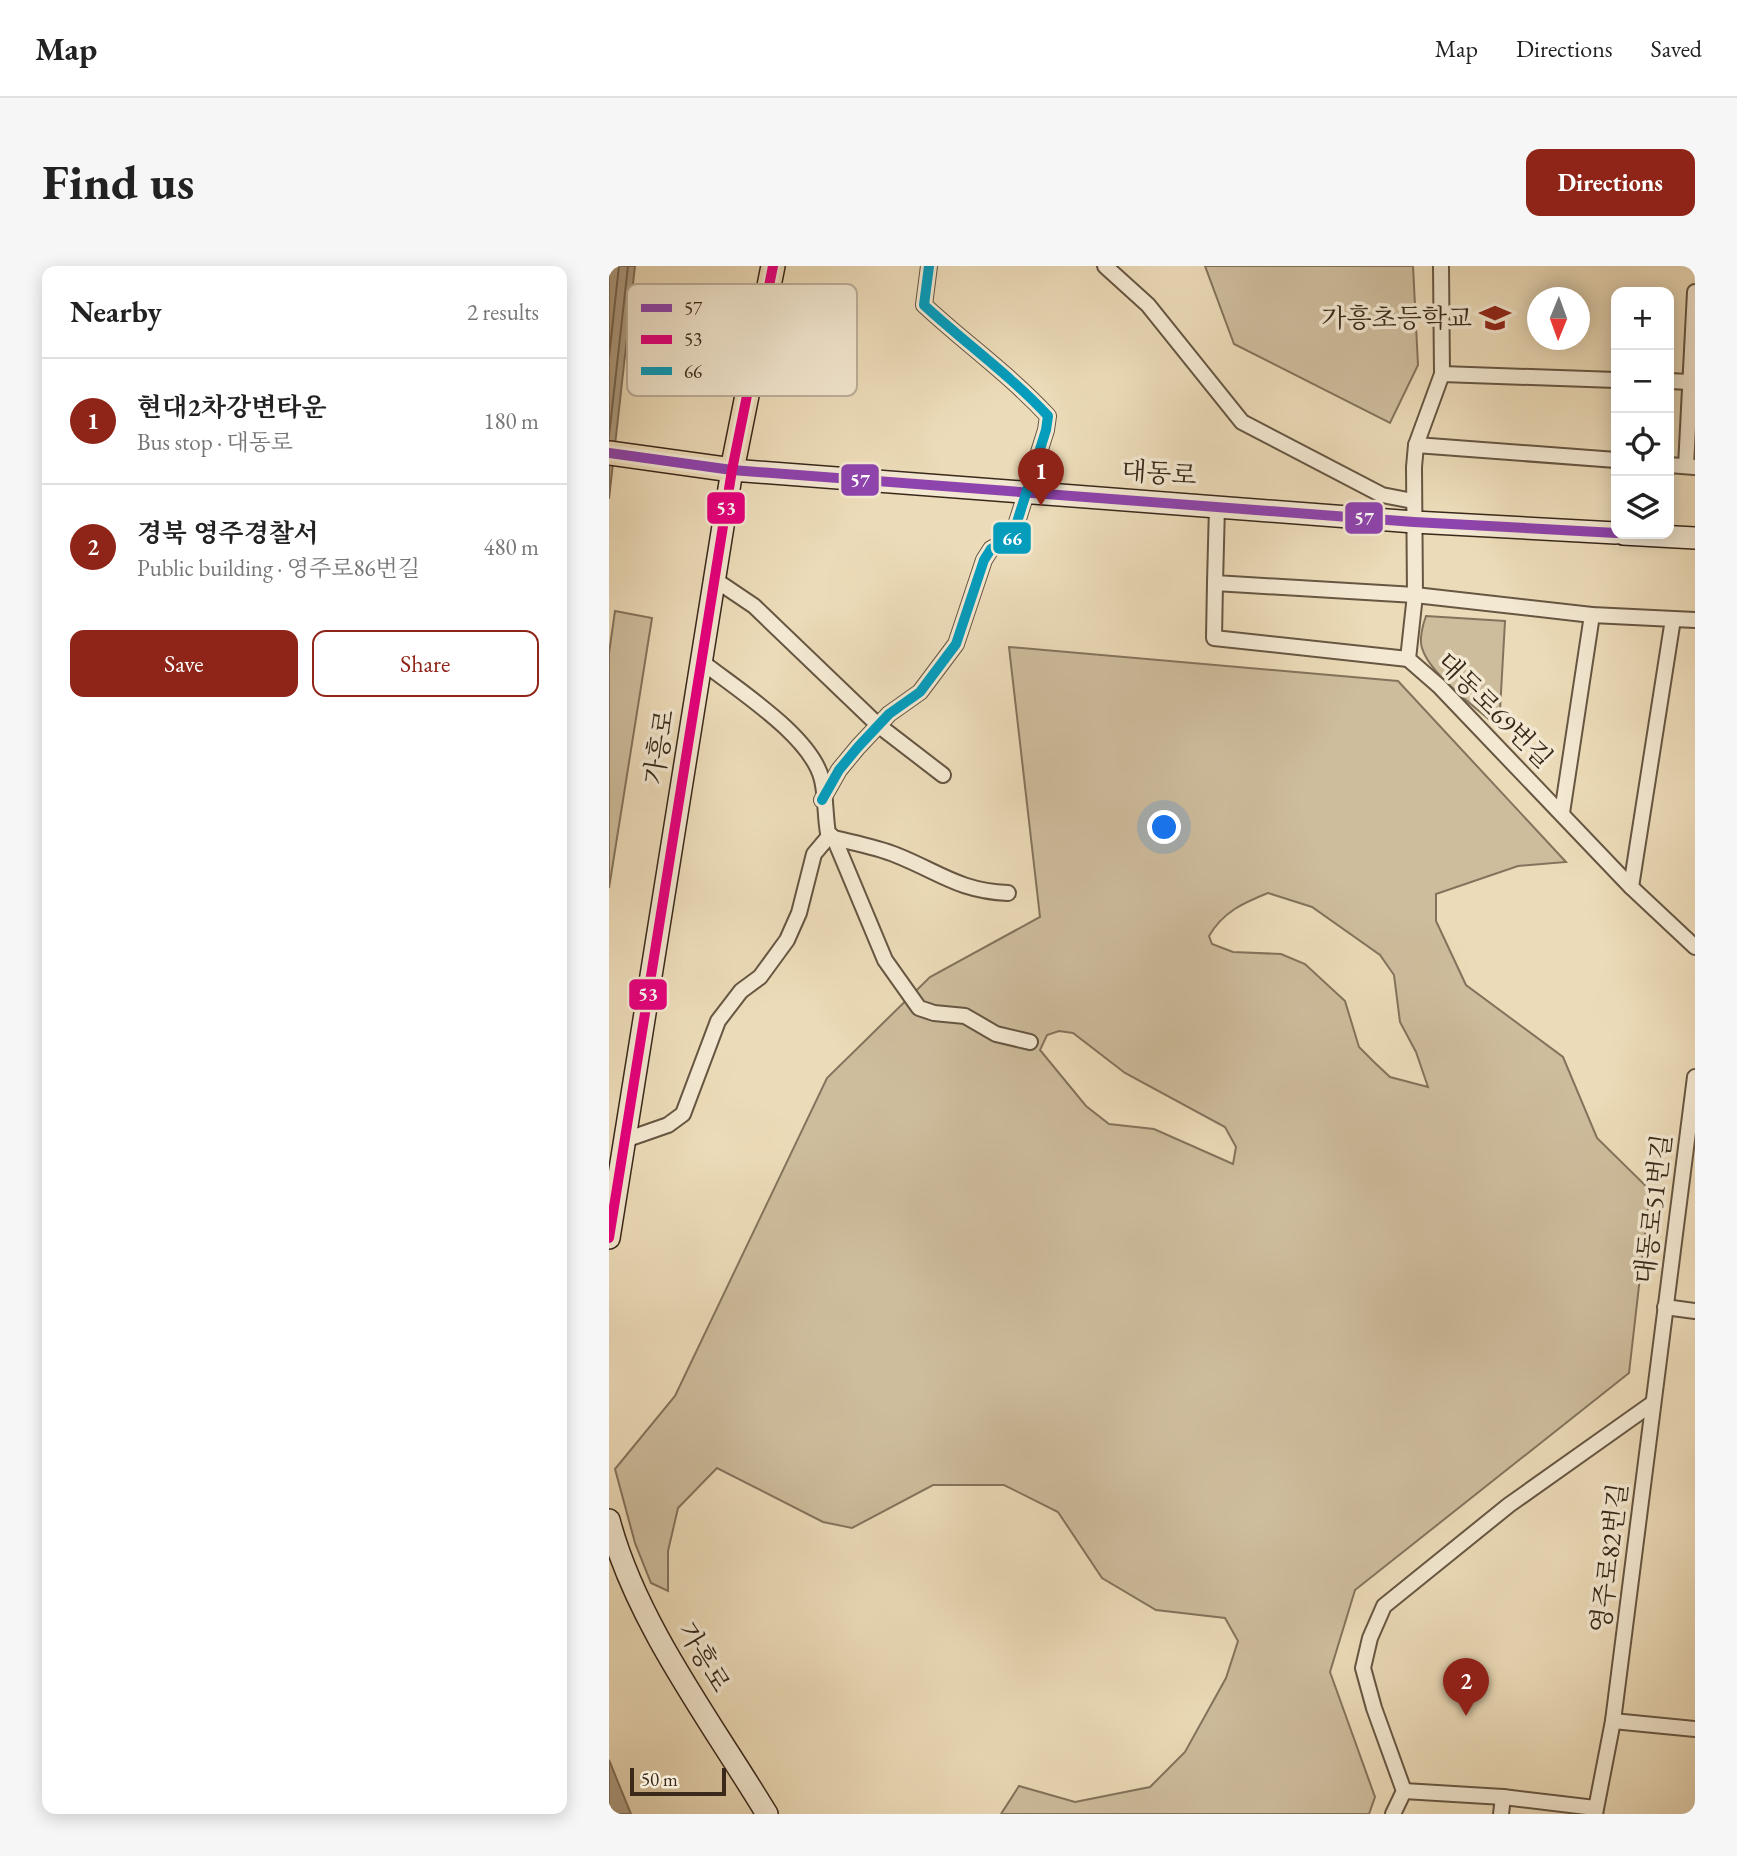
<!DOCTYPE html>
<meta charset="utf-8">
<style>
:root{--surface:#fff;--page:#f6f6f6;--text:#222;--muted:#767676;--line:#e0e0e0;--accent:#8f2418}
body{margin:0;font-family:"EB Garamond","Noto Serif KR",serif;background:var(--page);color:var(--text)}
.controls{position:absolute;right:21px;top:21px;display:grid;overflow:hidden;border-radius:14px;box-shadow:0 4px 18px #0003}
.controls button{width:63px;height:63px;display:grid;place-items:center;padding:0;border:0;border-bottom:2px solid var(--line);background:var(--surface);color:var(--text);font:35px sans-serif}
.compass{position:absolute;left:918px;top:21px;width:63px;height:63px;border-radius:50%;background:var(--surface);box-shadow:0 4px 18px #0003;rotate:181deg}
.scale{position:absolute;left:21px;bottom:18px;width:96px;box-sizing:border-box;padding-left:7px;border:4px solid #3a291b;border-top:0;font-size:19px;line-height:24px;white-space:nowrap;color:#3a291b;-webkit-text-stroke:5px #f3e8d1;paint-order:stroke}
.you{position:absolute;left:556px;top:562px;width:24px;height:24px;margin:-18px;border:5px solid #fff;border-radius:50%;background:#1a73e8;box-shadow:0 0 0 10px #1a73e833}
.badge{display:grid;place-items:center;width:46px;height:46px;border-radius:50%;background:var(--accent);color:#fff;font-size:23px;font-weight:700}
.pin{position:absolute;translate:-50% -58px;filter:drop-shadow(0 2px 4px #0008)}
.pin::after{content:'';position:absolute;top:37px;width:24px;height:21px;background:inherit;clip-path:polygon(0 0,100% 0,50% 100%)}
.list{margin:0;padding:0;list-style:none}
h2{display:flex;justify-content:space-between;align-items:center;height:91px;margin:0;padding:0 28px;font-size:30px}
h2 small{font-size:23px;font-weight:400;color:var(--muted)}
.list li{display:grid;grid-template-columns:46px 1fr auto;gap:21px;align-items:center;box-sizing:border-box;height:126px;padding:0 28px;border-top:2px solid var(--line)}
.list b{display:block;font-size:26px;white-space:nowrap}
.list p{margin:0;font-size:23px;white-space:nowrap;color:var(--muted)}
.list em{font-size:23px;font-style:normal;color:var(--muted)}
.actions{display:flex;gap:14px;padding:21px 28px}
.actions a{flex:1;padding:16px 0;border:2px solid var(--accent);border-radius:14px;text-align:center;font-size:24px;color:var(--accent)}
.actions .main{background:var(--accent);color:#fff}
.icon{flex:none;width:38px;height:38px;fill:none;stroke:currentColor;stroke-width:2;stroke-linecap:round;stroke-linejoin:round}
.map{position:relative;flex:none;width:1086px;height:1548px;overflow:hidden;border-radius:14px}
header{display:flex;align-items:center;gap:42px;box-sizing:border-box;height:98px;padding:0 35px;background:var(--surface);border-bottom:2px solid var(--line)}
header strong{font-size:33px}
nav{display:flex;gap:38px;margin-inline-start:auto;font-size:24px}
.intro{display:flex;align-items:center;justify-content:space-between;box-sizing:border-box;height:168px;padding:0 42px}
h1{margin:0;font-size:49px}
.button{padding:18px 32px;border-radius:14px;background:var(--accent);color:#fff;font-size:24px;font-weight:700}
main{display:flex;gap:42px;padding:0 42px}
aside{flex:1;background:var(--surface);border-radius:14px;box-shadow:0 4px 18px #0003}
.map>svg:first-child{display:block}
.green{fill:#cebd9d;stroke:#84735c;stroke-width:2;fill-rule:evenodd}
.water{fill:#af9e83;stroke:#806f59;stroke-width:2}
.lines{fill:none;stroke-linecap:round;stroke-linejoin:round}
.shore{stroke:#74644f;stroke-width:2}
.street-casing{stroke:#665642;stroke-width:18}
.secondary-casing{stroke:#3a291b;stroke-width:24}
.primary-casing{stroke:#3a291b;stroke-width:26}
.street{stroke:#f3e8d1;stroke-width:14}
.secondary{stroke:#f3e8d1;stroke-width:21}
.primary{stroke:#ecdbb8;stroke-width:23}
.bus-1-casing{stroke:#f3e8d1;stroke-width:16}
.bus-2-casing{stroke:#f3e8d1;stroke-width:16}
.bus-3-casing{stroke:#f3e8d1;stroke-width:16}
.bus-1{stroke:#8e44ad;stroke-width:10}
.bus-2{stroke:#e5007d;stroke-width:10}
.bus-3{stroke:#069cbc;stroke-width:10}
.labels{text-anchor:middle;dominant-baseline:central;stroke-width:7;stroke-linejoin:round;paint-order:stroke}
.poi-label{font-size:26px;fill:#3a291b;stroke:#f3e8d1;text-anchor:end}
.street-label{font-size:26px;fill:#3a291b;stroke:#f3e8d1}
.key{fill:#f3e8d1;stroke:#bcaf9a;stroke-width:2}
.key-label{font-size:19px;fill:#3a291b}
.line-badge{stroke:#f3e8d1;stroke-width:2.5}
.badge-label{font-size:19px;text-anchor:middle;font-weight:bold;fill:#fff}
</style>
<header>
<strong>Map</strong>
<nav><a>Map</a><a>Directions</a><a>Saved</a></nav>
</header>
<div class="intro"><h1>Find us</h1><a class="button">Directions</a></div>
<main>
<aside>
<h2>Nearby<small>2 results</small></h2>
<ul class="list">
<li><span class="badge">1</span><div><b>현대2차강변타운</b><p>Bus stop · 대동로</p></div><em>180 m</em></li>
<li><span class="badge">2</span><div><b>경북 영주경찰서</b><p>Public building · 영주로86번길</p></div><em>480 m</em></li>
</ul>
<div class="actions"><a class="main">Save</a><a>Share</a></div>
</aside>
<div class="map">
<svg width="1086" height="1548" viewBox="0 0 1086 1548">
<rect width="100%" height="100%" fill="#ecdbb8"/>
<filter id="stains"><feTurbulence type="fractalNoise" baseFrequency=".00286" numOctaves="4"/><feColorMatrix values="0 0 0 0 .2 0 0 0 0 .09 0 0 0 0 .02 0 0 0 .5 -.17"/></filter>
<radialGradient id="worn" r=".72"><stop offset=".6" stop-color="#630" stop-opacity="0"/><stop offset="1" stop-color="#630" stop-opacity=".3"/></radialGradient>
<g class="green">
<polygon points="596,0 804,0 809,99 781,157 625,78"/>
<polygon points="6,345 43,352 0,622 0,387"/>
<path d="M817,350L896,355L890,462C869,443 821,409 813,382C810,373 814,358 817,350Z"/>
<path d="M400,381L789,415L957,596L909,600L827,628V655L857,719L954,791L988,872L1041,924L1020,1107L746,1324L721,1406L766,1531L760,1548H392L410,1520L466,1536L541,1521L576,1486L617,1412L629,1375L616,1352L547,1344L493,1312L449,1246L395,1219H324L243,1262L214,1256L108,1202L69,1242L59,1285V1325L42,1317L26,1277L6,1203L66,1130L218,812L321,711L431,651ZM659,627L703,641L771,689L785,709L791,756L807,786L819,821L781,811L765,796L750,781L736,735L696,698L672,688L624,686L603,678L600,670C614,646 634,637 659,627ZM450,765L464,767L516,807L616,861L627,881L624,898L545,863L500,858L477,840L431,784L438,769Z"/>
</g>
<g class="water">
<polygon points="0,0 26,0 0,233"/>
<polygon points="0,1494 22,1548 0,1548"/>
</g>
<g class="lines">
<g class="shore">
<polyline points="0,91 10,0"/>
<polyline points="0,170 19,0"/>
</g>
<defs>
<g id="street">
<polyline points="496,0 539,39 633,156 773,229 804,235"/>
<polyline points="832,0 833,108 807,179 805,201 806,329 799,393 830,420 1022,621 1086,681"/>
<polyline points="833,108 1007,114"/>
<polyline points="1060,115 1080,116"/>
<polyline points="807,179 1007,194"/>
<polyline points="1060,199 1085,201"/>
<polyline points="1077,200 1086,26"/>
<polyline points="608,240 606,317 806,329 983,349 1086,354"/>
<polyline points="105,313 145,340 269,459 334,509"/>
<polyline points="606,317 605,372 799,393"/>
<path d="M92,395C127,423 203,470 213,514C217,531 216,550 219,567L225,572C245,577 268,581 287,589C330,606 350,625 399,627"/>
<path d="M213,534L230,504L249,481L280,448L311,426L347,378L375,294L382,283L403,272L437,164L439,150C401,109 356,77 315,39L320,0"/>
<polyline points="953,547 983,349"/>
<polyline points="225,572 276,694 310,742 325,747 356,750 387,768 421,776"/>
<polyline points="1022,621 1064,353"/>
<polyline points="16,874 59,859 74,848 109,755 132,725 151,711 178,674 190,647 205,588 221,569"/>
<polyline points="1056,1041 1086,1045"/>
<polyline points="1004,1455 1086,1463"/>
<polyline points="795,1525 894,1531 986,1542"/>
<polyline points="784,1548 795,1525 765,1442 754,1402 761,1372 775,1340 900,1239 1044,1137"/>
<polyline points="892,1548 894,1531"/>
<polyline points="986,1548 1004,1455 1086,811"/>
</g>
<g id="secondary">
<polyline points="1014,268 1086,272"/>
<polyline points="0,972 123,204 805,256 1007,267"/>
<path d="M0,1254C27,1357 103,1457 158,1548"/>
</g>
<polyline id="primary" points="0,187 123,204 164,0"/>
</defs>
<use href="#street" class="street-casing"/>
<use href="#secondary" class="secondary-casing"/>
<use href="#primary" class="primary-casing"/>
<use href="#street" class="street"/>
<use href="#secondary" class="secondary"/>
<use href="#primary" class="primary"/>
<defs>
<polyline id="bus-1" points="0,187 123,204 805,256 1007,267"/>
<polyline id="bus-2" points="0,972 123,204 164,0"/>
<path id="bus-3" d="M213,534L230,504L249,481L280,448L311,426L347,378L375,294L382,283L403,272L437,164L439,150C401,109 356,77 315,39L320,0"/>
</defs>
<use href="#bus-1" class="bus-1-casing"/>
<use href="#bus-2" class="bus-2-casing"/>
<use href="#bus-3" class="bus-3-casing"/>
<use href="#bus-1" class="bus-1"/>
<use href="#bus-2" class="bus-2"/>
<use href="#bus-3" class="bus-3"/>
</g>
<defs>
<symbol id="school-bare" viewBox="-9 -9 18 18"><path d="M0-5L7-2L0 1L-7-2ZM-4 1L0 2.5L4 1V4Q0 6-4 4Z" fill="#8f2418" stroke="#f3e8d1" stroke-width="2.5" paint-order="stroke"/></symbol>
</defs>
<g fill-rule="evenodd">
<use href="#school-bare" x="864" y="30" width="44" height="44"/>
</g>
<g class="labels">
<g class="poi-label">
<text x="863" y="52">가흥초등학교</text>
</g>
<g class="street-label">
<text transform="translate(550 207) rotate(4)">대동로</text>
<text transform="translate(886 444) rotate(45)">대동로69번길</text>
<text transform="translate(50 481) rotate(-81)">가흥로</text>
<text transform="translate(1044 943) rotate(-83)">대동로51번길</text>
<text transform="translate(1000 1292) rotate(-83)">영주로82번길</text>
<text transform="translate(95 1391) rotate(59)">가흥로</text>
</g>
</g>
<rect x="18" y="18" width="230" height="112" rx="10" class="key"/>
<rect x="32" y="38" width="31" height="8" fill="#8e44ad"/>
<rect x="32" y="69" width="31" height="9" fill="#e5007d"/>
<rect x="32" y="101" width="31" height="8" fill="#069cbc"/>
<g class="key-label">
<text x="75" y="49">57</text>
<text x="75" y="80">53</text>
<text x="75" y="112">66</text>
</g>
<g class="line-badge">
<rect x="231" y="197" width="40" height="34" rx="7" fill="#8e44ad"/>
<rect x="97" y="225" width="40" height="34" rx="7" fill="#e5007d"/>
<rect x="735" y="235" width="40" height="34" rx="7" fill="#8e44ad"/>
<rect x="383" y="255" width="40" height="34" rx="7" fill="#069cbc"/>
<rect x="19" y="712" width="40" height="33" rx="7" fill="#e5007d"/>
</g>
<g class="badge-label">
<text x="251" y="221">57</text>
<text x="117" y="249">53</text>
<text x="755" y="259">57</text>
<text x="403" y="279">66</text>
<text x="39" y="735">53</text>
</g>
<rect width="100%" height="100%" filter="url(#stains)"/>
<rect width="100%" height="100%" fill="url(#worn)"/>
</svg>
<div class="controls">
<button>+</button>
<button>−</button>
<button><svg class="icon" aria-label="locate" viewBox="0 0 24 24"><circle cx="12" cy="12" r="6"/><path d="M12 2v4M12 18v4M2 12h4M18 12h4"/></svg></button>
<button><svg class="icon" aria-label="layers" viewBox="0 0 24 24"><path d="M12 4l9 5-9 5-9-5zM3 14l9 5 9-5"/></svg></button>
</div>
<svg class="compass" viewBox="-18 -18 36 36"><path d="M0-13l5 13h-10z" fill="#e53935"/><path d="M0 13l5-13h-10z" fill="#767676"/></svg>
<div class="scale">50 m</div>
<div class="you"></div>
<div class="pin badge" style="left:432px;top:240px">1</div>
<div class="pin badge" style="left:857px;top:1450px">2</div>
</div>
</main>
